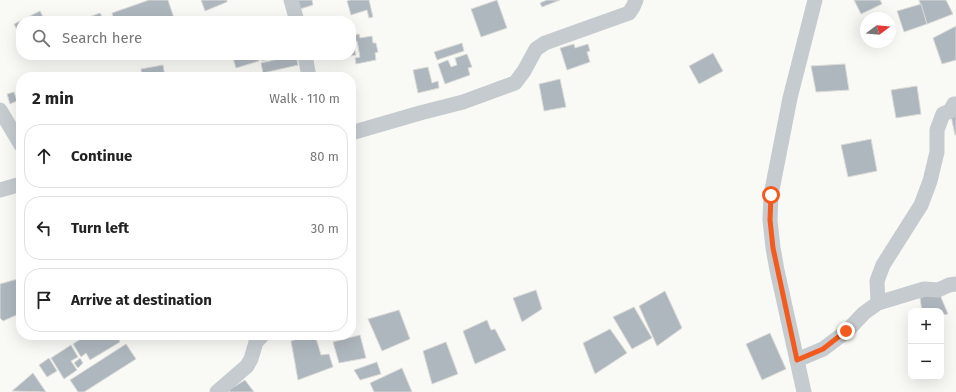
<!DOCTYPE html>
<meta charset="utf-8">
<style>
:root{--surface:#fff;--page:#f6f6f6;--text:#222;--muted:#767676;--line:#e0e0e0}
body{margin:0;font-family:"Fira Sans",sans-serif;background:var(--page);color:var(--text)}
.controls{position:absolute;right:12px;bottom:12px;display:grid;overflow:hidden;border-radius:8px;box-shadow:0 4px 16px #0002}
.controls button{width:36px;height:36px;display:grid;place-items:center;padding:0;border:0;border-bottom:1px solid var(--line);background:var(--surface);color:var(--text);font:20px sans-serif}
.compass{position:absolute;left:860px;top:12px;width:36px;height:36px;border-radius:50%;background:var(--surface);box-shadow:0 4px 16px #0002;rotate:74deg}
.stop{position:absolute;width:12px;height:12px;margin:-9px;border:3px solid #f25a1e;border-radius:50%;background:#fff}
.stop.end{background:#f25a1e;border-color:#fff;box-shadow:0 1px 4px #0008}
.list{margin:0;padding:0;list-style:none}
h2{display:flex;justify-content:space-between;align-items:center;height:52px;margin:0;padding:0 16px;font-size:17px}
h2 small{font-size:13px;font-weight:400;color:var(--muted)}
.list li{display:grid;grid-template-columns:26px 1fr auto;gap:12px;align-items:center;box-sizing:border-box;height:64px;margin:0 8px 8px;padding:0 8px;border:1px solid var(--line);border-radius:16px}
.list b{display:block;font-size:15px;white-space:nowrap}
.list em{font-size:13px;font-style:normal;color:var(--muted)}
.icon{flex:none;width:22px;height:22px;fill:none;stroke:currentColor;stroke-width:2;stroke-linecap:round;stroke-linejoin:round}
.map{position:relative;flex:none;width:956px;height:392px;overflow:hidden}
.search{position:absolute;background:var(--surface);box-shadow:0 4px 16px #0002;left:16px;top:16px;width:340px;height:44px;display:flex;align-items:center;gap:10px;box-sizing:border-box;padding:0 14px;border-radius:16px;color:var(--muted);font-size:15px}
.panel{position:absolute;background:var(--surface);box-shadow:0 4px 16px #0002;left:16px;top:72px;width:340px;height:268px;border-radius:16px}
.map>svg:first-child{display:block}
.building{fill:#afb7be;stroke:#dbdbd8}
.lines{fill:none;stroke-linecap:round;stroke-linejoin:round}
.minor{stroke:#c6cbcf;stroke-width:15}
.route{stroke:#f25a1e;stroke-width:5}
</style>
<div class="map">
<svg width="956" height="392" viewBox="0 0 956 392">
<rect width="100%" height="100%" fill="#f9f9f6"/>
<g class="building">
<polygon points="149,0 168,0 175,21 166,21 165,19 160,21 114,21 112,13"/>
<polygon points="201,0 227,0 227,2 205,11"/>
<polygon points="297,0 312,0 313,5 300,9"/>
<polygon points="350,0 369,0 373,17 369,18 367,10 351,15 347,1"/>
<polygon points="497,0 507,28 481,37 471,9"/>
<polygon points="547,0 560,0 542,7 540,3"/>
<polygon points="854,0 880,0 882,4 861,14"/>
<polygon points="919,0 946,0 953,14 927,24"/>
<polygon points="921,4 927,24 904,32 897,11"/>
<polygon points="40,11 45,21 21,21 21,38 14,24"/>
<polygon points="100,13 104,21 78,21"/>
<polygon points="956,26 956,60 942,64 933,38"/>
<polygon points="359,34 360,38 372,36 373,43 376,43 378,52 375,53 376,60 356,64 355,58 360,57 357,41 352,42 351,36"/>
<polygon points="462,43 464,51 437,60 434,52"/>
<polygon points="351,44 353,44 356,55 349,56 351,55"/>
<polygon points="574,44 575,48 588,44 590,51 587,52 590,62 567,70 560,48"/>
<polygon points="713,53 723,71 699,84 689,66"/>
<polygon points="467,54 472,67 468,68 470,75 445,84 438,64 448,60 451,67 457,65 455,58"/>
<polygon points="232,55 257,55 259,61 236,68"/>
<polygon points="260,55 282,55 262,61"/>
<polygon points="296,55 298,65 263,73 261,63"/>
<polygon points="845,64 849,90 816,92 811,66"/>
<polygon points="163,65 165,77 142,77 141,69"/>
<polygon points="428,67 432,83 438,81 439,88 418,93 413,70"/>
<polygon points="560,79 566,107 544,111 539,84"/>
<polygon points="917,86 921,114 896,118 891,90"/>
<polygon points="14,92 17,101 10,104 7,94"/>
<polygon points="956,109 956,135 955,135 950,111"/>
<polygon points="871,139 877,171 848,177 841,145"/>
<polygon points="21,278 21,313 3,321 0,318 0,284"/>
<polygon points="536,290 542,309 522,322 513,298"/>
<polygon points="938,290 948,314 941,315 941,311 922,311 920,298"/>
<polygon points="665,291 682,328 657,346 639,306"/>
<polygon points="634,307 652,338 632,349 613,317"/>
<polygon points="399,310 410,339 382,351 368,319"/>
<polygon points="487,320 491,330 495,329 506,350 475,364 463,331"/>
<polygon points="610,329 627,353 595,374 583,343"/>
<polygon points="770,333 786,369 762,380 746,344"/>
<polygon points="87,335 116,335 120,342 90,360 86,353 81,357 73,344"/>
<polygon points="173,335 186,335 176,340"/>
<polygon points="310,335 315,335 321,355 329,354 333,367 298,380 291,341"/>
<polygon points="360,335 366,358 339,363 333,342"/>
<polygon points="446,342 458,374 432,384 423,351"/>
<polygon points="126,344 136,359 84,392 78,392 70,380"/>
<polygon points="71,345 78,357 71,361 77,370 64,379 51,358"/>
<polygon points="49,358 57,371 47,377 39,365"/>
<polygon points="80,358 83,363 78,368 74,363"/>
<polygon points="377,362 381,374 360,380 354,370"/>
<polygon points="402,368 412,392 374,392 370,383"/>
<polygon points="33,373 46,392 12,391"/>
<polygon points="245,380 254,392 230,392 229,390"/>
</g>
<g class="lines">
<g class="minor">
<polyline points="291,0 297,21"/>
<polyline points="305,55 309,77"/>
<polyline points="0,110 21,145"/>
<polyline points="351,133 420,113 463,102 515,83 524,71 536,49 545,43 629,13 633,7 636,0"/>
<polyline points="0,190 21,184"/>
<polyline points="878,303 877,281 883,265 921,205 930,181 937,152 937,130 943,114 950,111 954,104 956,104"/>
<polyline points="797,360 823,349 847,331 864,313 878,303 924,289 938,290 949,285 956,284"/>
<polyline points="217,392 247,366 251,359 256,342 263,335"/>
<polyline points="804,392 777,270 773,248 770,220 771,195 790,98 815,0"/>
</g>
</g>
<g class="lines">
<polyline class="route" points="771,195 770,220 773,248 797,360 823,349 846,331"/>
</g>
</svg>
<div class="controls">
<button>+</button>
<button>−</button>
</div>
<svg class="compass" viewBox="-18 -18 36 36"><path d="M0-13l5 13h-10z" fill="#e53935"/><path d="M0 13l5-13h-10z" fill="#767676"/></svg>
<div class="stop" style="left:771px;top:195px"></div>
<div class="stop end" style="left:846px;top:331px"></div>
<div class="search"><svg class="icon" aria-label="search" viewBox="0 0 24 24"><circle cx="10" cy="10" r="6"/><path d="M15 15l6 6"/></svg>Search here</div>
<section class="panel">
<h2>2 min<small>Walk · 110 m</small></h2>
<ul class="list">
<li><svg class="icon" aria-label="ahead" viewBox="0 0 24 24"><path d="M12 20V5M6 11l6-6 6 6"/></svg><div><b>Continue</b></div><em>80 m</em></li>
<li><svg class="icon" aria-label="left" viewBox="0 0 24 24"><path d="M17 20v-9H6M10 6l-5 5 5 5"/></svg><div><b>Turn left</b></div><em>30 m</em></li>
<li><svg class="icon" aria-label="arrive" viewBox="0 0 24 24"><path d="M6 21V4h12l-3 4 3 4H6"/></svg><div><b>Arrive at destination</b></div></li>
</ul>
</section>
</div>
